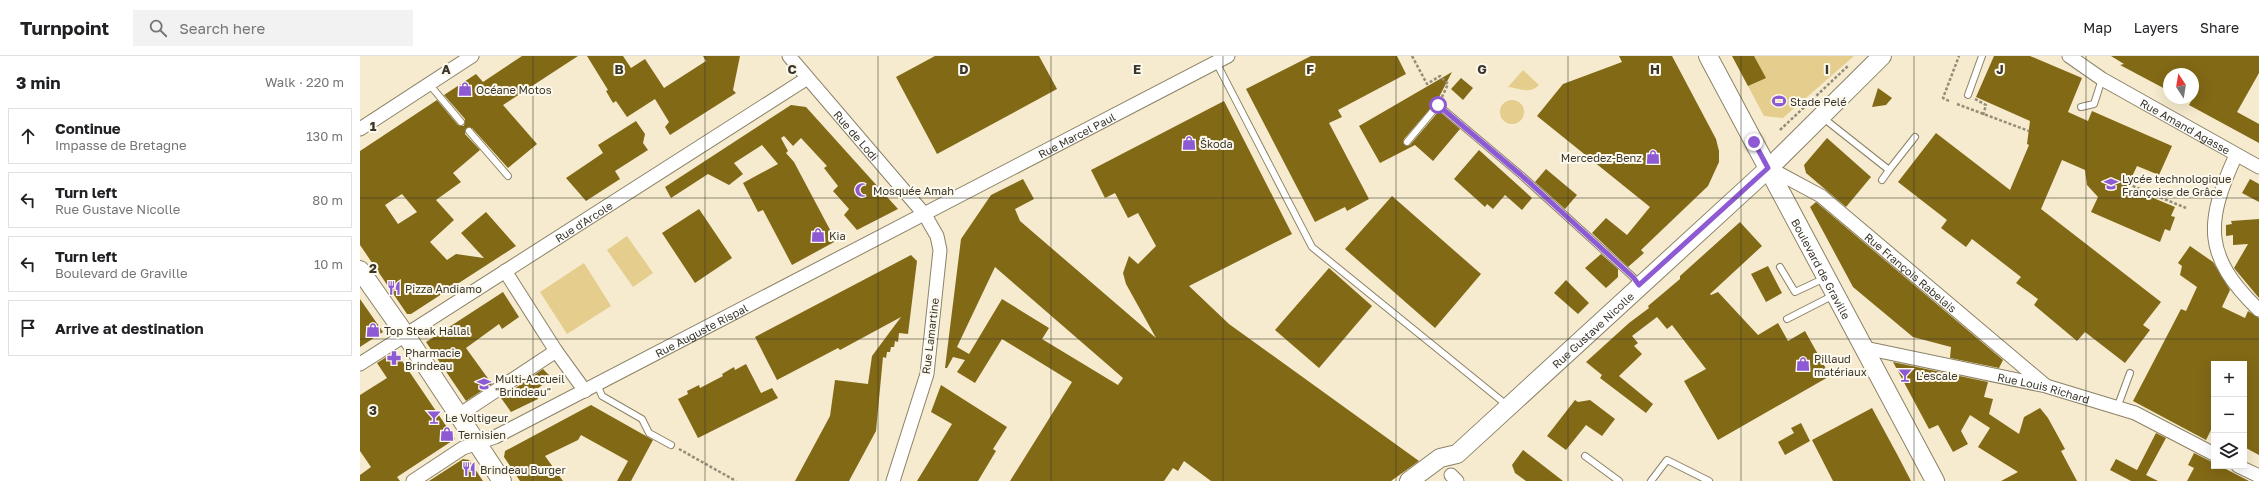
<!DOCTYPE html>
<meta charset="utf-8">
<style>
:root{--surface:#fff;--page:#f2f2f2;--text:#202124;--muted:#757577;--line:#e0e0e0}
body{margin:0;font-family:"Golos Text",sans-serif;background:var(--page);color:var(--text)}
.controls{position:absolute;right:12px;bottom:12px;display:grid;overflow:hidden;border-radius:0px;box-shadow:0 4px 16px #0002}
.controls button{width:36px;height:36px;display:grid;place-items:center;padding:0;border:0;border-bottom:1px solid var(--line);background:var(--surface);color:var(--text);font:20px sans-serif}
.compass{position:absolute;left:1803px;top:12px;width:36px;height:36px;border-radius:50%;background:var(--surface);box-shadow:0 4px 16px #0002;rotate:348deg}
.stop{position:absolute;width:12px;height:12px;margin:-9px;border:3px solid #8e5ad3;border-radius:50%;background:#fff}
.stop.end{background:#8e5ad3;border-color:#fff;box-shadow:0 1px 4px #0008}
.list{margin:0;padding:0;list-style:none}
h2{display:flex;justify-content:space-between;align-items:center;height:52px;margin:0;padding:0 16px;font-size:17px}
h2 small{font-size:13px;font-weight:400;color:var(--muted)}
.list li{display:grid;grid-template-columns:26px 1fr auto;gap:12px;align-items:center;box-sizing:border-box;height:56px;margin:0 8px 8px;padding:0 8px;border:1px solid var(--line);border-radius:0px}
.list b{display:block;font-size:15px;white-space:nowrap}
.list p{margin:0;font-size:13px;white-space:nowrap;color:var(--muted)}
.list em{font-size:13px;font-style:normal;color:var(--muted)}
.icon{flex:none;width:22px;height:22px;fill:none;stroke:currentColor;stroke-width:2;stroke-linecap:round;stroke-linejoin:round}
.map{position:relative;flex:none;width:1899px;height:425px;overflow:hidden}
header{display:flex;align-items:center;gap:24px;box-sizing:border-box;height:56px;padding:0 20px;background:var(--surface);border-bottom:1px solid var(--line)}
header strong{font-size:19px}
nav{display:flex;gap:22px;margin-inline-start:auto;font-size:14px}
.search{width:280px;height:36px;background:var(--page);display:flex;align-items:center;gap:10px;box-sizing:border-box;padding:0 14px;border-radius:0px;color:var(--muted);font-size:15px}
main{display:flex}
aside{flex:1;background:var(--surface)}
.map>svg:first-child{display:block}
.green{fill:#e4cd8d}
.building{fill:#826916;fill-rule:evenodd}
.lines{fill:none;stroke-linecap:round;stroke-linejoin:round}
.lane-casing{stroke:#8b8267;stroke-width:8}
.street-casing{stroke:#8b8267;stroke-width:15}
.secondary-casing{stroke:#8b8267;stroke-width:20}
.path{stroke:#938c78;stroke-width:2.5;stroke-dasharray:3 2;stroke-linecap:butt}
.lane{stroke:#fff;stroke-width:6}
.street{stroke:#fff;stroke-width:13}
.secondary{stroke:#fff;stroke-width:18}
.route{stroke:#8e5ad3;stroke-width:5}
.grid{fill:none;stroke:#3a362b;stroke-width:1;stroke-opacity:0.55}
.labels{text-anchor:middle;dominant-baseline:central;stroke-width:4;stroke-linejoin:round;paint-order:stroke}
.poi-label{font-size:11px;fill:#3a362b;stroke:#fdf9ed;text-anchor:start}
.street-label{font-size:11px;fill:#3a362b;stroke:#fdf9ed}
.grid-label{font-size:13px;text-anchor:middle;font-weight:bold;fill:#3a362b;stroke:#fdf9ed;stroke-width:4;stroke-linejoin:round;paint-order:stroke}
</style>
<header>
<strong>Turnpoint</strong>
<div class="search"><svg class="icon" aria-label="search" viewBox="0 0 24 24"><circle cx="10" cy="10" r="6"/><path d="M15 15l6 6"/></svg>Search here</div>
<nav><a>Map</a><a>Layers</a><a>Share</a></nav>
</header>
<main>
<aside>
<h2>3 min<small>Walk · 220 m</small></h2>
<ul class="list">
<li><svg class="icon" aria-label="ahead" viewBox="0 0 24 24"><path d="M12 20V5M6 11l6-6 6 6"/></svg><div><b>Continue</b><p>Impasse de Bretagne</p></div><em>130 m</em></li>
<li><svg class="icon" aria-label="left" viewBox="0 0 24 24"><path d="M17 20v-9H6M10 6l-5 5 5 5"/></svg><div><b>Turn left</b><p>Rue Gustave Nicolle</p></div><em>80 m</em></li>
<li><svg class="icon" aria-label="left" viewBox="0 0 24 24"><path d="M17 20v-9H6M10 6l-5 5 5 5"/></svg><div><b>Turn left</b><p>Boulevard de Graville</p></div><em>10 m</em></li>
<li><svg class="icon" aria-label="arrive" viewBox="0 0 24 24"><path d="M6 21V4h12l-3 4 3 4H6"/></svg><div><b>Arrive at destination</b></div></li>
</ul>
</aside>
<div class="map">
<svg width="1899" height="425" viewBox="0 0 1899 425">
<rect width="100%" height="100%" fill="#f6ebce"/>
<g class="green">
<polygon points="1372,0 1494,0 1423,62 1404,60"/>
<path d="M1163,14L1179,29C1169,39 1160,32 1148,31Z"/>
<circle cx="1152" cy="56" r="12"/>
<polygon points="267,180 293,217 273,231 247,194"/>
<polygon points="224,207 251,250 207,278 180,236"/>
</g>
<g class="building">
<path d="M162,0H218L143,49L177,88L148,112L112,72H106L105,78L120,94L93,117L101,126L76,144L94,164L70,186L87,204L96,198L124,202L101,177L126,156L156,190L51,258H47L0,189V95L77,44L98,69L104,70L105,63L84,39L116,18L123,26ZM42,138L57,156L38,168L25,149Z"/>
<polygon points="227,0 263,0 271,12 285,3 304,32 346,5 343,0 380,0 373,34 376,37 310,79 305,71 309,66 295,43 267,61 256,45 253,47 246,35 248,34"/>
<polygon points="575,0 679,0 697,33 577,98 536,21"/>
<polygon points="951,0 1037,0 1046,18 978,54 982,61 969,67 1009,143 987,155 985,151 955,166 886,33"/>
<polygon points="1259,0 1312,0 1356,83 1359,95 1359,106 1348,130 1281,194 1284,197 1268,211 1232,177 1246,162 1267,179 1290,151 1177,60 1203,28 1262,6"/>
<polygon points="1372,0 1394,0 1406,22 1388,30"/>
<polygon points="1634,0 1670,0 1722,22 1708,56 1728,65 1732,55 1812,90 1799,119 1777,110 1767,131 1815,151 1811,160 1815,161 1810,175 1805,173 1800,186 1731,156 1738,141 1727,129 1725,114 1702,104 1681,153 1801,246 1783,269 1790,274 1765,307 1725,276 1717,285 1674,249 1678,243 1656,227 1661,221 1612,183 1606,191 1581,172 1587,164 1538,126 1576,77 1650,134 1669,89 1667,88 1670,65 1616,41"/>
<polygon points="1751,0 1899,0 1899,17 1877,56 1899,68 1899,87 1829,49 1833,42 1833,18 1809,18 1809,35 1760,9 1764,8"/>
<polygon points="1092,16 1077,45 1044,83 1043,87 1046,90 1050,89 1079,55 1100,73 1073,105 1055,89 1020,107 999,70"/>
<polygon points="1101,22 1113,32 1103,44 1091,33"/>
<polygon points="1518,32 1532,42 1526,49 1512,51"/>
<path d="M864,45L932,178L829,230L869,268L1059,405L1031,425H851L824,405L818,415L813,412L804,425H650L712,326L642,283L615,327L597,316L605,304L593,301L587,312H585L601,183L631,139L663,123L674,143L655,153L660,165L796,282L766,228L763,217L769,200L778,208L796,190L778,157L768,162L755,137L745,142L731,114ZM635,211L763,322L758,329L682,283L689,272L642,243L609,298L597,291Z"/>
<polygon points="431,49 446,51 538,153 497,174 484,159 489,153 473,135 478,130 464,112 467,110 441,82 433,90 424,80 421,82 428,95 426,97 434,106 476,185 432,209 403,154 398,156 383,127 418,108 402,89 374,107 383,118 369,129 348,118 311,142 305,131"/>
<polygon points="276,65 285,78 283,87 288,94 255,115 260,123 226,145 206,122 243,97 238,89"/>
<polygon points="1467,82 1511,121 1486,151 1446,117 1444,109"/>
<polygon points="1119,94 1172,142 1162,154 1145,139 1133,153 1127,148 1125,151 1094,123"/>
<polygon points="1186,113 1217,139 1205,153 1175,126"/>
<polygon points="1890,123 1899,128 1899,146 1882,137"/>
<polygon points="1032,140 1121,218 1075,272 985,193"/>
<polygon points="1456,146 1643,304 1639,312 1590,302 1591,291 1553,281 1493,231 1450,151"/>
<polygon points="339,153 372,202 335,227 302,177"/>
<polygon points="1899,163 1899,242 1874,212 1888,188 1873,189 1873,179 1866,180 1866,169 1872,168 1871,165"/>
<polygon points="1380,166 1402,190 1350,238 1351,239 1358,236 1398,279 1418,267 1428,285 1445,275 1470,320 1358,384 1324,325 1346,313 1312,269 1307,273 1297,261 1272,280 1278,287 1274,290 1282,298 1259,320 1293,348 1286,357 1240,322 1242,319 1226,306 1269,267 1289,252 1288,250 1320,223 1320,220"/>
<polygon points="1830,190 1853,206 1870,234 1862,251 1885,262 1888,255 1899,262 1899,399 1884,391 1884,308 1854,308 1854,368 1846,384 1773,345 1821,253 1826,255 1837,231 1820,219 1822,210 1818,207"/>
<polygon points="1241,198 1258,213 1258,221 1246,232 1225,212"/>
<polygon points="551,199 557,205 548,278 539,277 538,286 535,285 534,291 531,291 530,296 527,296 526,302 523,301 516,375 489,425 435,425 470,360 475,324 508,328 512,300 541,261 480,294 478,292 417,324 395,281"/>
<polygon points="1408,210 1422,237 1406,246 1391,218"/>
<polygon points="969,212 1012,250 959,312 915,274"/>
<polygon points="1206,224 1229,247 1218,258 1194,237"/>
<polygon points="143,236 159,261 142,273 139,268 106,292 132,328 106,345 66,286"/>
<polygon points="0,243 23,276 0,291"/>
<polygon points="34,296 36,296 95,383 37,421 40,425 0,425 0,419 11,411 0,395 0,339 27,322 17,307"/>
<polygon points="1533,306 1628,326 1624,341 1633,343 1629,358 1659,378 1664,361 1680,352 1688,362 1705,393 1701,395 1717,425 1641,425 1658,416 1618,391 1630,372 1610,359 1601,375 1608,388 1593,396 1578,369 1569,373"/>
<polygon points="386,308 401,337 412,332 418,342 338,382 318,343 328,338 327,335 339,329 340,332 363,320 362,318 374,311 375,314"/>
<polygon points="183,313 192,322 177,333 179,337 176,339 178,343 151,356 141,342"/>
<polygon points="581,329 647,371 633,393 636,395 618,425 557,425 592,368 571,356"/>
<polygon points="1215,344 1218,346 1230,344 1255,363 1242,380 1226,369 1206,394 1187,380"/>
<polygon points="231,349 293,384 271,425 257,425 268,405 221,379 218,384 185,400 203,425 160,425 144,401 145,395"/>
<polygon points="1512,352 1538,400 1551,425 1473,425 1452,384"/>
<polygon points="1441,367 1450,385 1425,399 1418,386 1434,377 1431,372"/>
<polygon points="1796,377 1806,382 1786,419 1798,425 1771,425 1750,414 1756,403 1777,414"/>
<polygon points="1163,394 1203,425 1166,425 1155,417 1152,409"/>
<polygon points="1834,397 1854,407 1854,410 1860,410 1889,425 1827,425 1834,412 1828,409"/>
<polygon points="103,403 109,404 123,425 69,425"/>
</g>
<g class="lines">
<defs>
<g id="lane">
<polyline points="856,6 952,191 1148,350"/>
<polyline points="69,28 101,66"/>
<polyline points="1608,39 1622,0"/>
<polyline points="1721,51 1734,48 1742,23"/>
<polyline points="1462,61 1529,114 1522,124"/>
<polyline points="109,75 148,120"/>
<polyline points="1047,86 1078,49 1161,119 1273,221 1279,229"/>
<polyline points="1529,114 1555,81"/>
<polyline points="1420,211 1435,236 1465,222"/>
<polyline points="1427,263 1474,239"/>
<polyline points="237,328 242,340 282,363 289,377 311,389"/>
<polyline points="1757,352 1770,317"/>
<polyline points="1225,400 1259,425"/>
<polyline points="1291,425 1307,404 1349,425"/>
</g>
<g id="street">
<path id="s1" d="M429,0L565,159L577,180L580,194L567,318L533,425"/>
<path id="s2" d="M1709,0L1742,23L1899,111"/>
<polyline points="0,73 112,0"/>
<path d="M1876,99C1845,167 1843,200 1899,254"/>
<path id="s3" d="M1409,112L1461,140L1685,329"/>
<polyline points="145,215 196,295 225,335"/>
<path id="s4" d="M1505,292L1686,330L1775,357L1854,398"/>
<path id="s5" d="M0,308L446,23"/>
<polyline points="99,359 196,295"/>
<polyline points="1878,410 1899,420"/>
<polyline points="1091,419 1097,425"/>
<path id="s6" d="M53,425L103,392L135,381L868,0"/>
</g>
<g id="secondary">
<path id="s7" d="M1348,0L1575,425"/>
<polyline points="0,214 45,278 142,425"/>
<path id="s8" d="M1049,425L1080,402L1097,398L1409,112L1522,0"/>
</g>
</defs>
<use href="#lane" class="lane-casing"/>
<use href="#street" class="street-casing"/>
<use href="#secondary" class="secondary-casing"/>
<g class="path">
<polyline points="1052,0 1067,28 1080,20 1088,28 1082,41"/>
<polyline points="1615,43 1626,49 1623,59"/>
<polyline points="1589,45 1583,42 1599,0"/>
<polyline points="1597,48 1669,75"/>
<polyline points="1420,74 1489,9"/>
<polyline points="1768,128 1826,152"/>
<polyline points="319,393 376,425"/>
</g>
<use href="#lane" class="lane"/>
<use href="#street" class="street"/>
<use href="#secondary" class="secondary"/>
</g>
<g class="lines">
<polyline class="route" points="1078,49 1161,119 1273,221 1279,229 1408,112 1394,86"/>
</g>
<path class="grid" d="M173,0V425M345,0V425M518,0V425M691,0V425M863,0V425M1036,0V425M1208,0V425M1381,0V425M1554,0V425M1726,0V425M0,142H1899M0,283H1899"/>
<defs>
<symbol id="shop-bare" viewBox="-9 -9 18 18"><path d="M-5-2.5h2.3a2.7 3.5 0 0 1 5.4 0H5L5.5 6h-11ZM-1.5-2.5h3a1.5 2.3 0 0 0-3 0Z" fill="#8e5ad3" stroke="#fdf9ed" stroke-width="2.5" paint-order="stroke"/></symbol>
<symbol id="stadium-bare" viewBox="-9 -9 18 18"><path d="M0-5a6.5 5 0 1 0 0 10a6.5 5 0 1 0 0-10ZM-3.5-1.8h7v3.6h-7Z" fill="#8e5ad3" stroke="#fdf9ed" stroke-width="2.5" paint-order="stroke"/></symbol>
<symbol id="school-bare" viewBox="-9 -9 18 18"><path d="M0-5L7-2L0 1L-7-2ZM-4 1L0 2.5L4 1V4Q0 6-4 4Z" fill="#8e5ad3" stroke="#fdf9ed" stroke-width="2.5" paint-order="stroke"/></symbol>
<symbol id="mosque-bare" viewBox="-9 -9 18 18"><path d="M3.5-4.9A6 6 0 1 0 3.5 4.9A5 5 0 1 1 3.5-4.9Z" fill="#8e5ad3" stroke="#fdf9ed" stroke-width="2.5" paint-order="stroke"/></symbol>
<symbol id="restaurant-bare" viewBox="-9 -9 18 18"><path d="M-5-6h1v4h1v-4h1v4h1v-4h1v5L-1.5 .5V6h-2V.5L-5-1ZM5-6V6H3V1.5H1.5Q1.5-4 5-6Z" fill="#8e5ad3" stroke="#fdf9ed" stroke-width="2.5" paint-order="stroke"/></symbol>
<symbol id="pharmacy-bare" viewBox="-9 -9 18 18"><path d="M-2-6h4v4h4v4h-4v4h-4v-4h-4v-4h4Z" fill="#8e5ad3" stroke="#fdf9ed" stroke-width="2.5" paint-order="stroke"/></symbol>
<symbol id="bar-bare" viewBox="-9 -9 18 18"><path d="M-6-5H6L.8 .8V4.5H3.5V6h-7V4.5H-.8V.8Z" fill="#8e5ad3" stroke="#fdf9ed" stroke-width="2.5" paint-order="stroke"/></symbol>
</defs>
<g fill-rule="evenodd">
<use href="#shop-bare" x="95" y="23" width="20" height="20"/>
<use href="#stadium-bare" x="1409" y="35" width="20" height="20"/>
<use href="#shop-bare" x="819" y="77" width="20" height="20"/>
<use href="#shop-bare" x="1283" y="91" width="20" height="20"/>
<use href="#school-bare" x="1741" y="118" width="20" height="20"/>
<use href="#mosque-bare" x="492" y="124" width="20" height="20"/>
<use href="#shop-bare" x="448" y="169" width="20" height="20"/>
<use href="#restaurant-bare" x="24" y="222" width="20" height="20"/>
<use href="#shop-bare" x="3" y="264" width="20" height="20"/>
<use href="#pharmacy-bare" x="24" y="292" width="20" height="20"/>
<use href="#shop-bare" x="1433" y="298" width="20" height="20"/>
<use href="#bar-bare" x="1535" y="309" width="20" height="20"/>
<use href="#school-bare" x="114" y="318" width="20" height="20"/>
<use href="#bar-bare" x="64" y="351" width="20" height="20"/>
<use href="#shop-bare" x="77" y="368" width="20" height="20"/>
<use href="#restaurant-bare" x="99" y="403" width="20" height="20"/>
</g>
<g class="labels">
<g class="poi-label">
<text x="116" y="33">Océane Motos</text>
<text x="1430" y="45">Stade Pelé</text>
<text x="840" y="87">Škoda</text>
<text x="1282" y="101" text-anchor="end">Mercedez-Benz</text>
<text x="1762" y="122">Lycée technologique<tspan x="1762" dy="13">Françoise de Grâce</tspan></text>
<text x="513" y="134">Mosquée Amah</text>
<text x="469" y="179">Kia</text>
<text x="45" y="232">Pizza Andiamo</text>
<text x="24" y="274">Top Steak Hallal</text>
<text x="45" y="296">Pharmacie<tspan x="45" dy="13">Brindeau</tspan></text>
<text x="1454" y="302">Pillaud<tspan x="1454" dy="13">matériaux</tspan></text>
<text x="1556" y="319">L'escale</text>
<text x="135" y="322">Multi-Accueil<tspan x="135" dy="13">"Brindeau"</tspan></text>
<text x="85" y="361">Le Voltigeur</text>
<text x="98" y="378">Ternisien</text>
<text x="120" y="413">Brindeau Burger</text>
</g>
<g class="street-label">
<text stroke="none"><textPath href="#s2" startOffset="136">Rue Amand Agasse</textPath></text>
<text stroke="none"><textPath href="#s6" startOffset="749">Rue Marcel Paul</textPath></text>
<text stroke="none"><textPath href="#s1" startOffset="104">Rue de Lodi</textPath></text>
<text stroke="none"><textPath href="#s5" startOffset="265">Rue d'Arcole</textPath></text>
<text stroke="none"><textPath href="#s7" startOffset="241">Boulevard de Graville</textPath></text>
<text stroke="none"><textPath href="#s3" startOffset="177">Rue François Rabelais</textPath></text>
<text stroke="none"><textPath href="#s8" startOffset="240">Rue Gustave Nicolle</textPath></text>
<text stroke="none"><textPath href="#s6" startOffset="326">Rue Auguste Rispal</textPath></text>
<text transform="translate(570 280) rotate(-83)">Rue Lamartine</text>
<text stroke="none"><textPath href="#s4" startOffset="183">Rue Louis Richard</textPath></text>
</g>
</g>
<g class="grid-label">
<text x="86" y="18">A</text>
<text x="259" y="18">B</text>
<text x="432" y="18">C</text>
<text x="604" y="18">D</text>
<text x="777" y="18">E</text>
<text x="950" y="18">F</text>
<text x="1122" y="18">G</text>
<text x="1295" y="18">H</text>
<text x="1467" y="18">I</text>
<text x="1640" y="18">J</text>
<text x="13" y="75">1</text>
<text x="13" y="217">2</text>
<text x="13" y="359">3</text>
</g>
</svg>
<div class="controls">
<button>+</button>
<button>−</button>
<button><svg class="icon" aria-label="layers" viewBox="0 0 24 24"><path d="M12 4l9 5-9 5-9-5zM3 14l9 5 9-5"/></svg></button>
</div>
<svg class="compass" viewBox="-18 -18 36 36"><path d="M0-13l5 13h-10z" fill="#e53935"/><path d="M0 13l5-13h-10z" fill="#757577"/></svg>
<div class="stop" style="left:1078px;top:49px"></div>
<div class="stop end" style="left:1394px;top:86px"></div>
</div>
</main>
